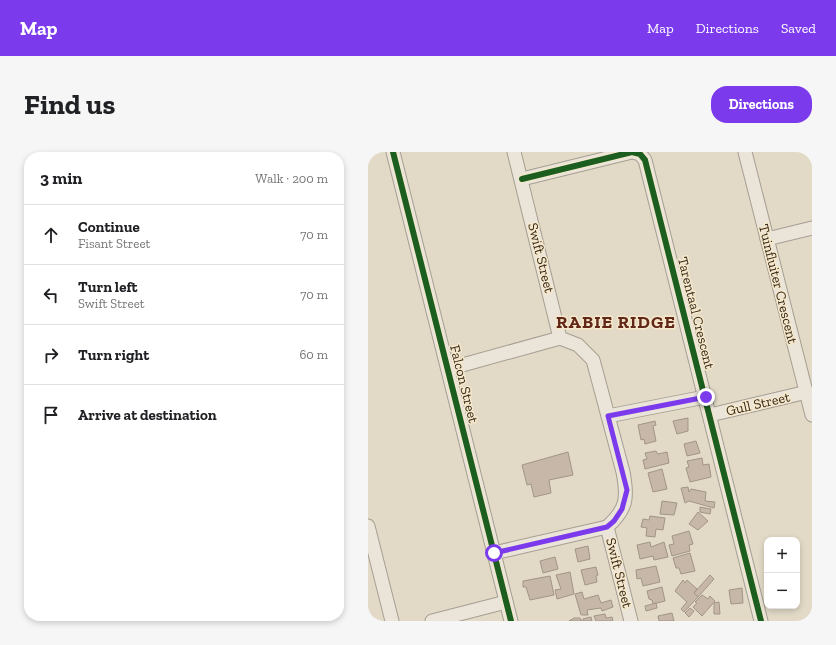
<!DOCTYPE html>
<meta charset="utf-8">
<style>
:root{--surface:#fff;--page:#f6f6f6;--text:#202124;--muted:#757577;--line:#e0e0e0;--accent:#7c3aed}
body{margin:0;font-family:"Zilla Slab",serif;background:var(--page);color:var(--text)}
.controls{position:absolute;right:12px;bottom:12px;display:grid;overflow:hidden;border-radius:8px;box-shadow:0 2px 6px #0003}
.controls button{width:36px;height:36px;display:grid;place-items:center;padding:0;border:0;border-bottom:1px solid var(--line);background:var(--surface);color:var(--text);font:20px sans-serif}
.stop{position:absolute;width:12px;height:12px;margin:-9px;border:3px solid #7c3aed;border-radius:50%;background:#fff}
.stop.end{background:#7c3aed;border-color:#fff;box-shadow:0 1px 4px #0008}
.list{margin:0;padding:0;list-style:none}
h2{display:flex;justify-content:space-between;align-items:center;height:52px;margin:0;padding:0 16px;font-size:17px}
h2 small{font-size:13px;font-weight:400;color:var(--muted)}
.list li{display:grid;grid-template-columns:26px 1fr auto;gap:12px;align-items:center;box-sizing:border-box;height:60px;padding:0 16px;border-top:1px solid var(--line)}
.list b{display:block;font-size:15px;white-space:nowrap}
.list p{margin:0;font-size:13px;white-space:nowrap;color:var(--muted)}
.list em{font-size:13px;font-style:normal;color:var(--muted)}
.icon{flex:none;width:22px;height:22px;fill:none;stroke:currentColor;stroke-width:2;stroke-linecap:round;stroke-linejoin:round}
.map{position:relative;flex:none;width:444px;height:469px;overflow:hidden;border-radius:16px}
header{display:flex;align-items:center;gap:24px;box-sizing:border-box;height:56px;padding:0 20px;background:var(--accent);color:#fff}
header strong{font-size:19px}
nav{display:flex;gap:22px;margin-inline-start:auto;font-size:14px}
.intro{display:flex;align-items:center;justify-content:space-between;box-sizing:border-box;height:96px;padding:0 24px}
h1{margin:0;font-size:28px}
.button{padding:10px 18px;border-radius:16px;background:var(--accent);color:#fff;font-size:14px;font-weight:700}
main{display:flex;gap:24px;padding:0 24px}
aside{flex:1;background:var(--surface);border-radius:16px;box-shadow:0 2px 6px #0003}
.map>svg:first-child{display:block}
.building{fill:#c6b7a8;stroke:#a29587}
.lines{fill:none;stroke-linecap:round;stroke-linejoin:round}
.minor-casing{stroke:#a69e91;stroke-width:15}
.minor{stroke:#eae4d9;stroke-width:13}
.cycleway-casing{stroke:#f6e8ca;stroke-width:8}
.cycleway{stroke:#1b5e20;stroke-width:6}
.route{stroke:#7c3aed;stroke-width:5}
.labels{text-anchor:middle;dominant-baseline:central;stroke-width:3;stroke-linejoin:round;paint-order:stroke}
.street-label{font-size:14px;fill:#34261a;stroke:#f6e8ca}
.district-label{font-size:18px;font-weight:bold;letter-spacing:1px;fill:#612719;stroke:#f6e8ca}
</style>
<header>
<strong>Map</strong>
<nav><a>Map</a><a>Directions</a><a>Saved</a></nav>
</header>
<div class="intro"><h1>Find us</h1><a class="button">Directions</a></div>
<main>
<aside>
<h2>3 min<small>Walk · 200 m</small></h2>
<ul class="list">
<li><svg class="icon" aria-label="ahead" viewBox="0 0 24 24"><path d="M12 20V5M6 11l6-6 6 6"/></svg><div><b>Continue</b><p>Fisant Street</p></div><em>70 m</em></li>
<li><svg class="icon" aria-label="left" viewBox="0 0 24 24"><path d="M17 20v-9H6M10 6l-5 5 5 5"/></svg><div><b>Turn left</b><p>Swift Street</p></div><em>70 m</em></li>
<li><svg class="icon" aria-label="right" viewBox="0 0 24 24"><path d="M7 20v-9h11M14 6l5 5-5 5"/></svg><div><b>Turn right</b></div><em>60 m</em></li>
<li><svg class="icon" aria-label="arrive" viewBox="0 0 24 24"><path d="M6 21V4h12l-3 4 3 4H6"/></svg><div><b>Arrive at destination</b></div></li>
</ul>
</aside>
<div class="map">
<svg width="444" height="469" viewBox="0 0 444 469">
<rect width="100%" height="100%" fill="#e2dac7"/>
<g class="building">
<polygon points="320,266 320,279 309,282 305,269"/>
<polygon points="287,269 288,273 285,274 288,289 277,292 276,287 273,288 270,273"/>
<polygon points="328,289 332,301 319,304 316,292"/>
<polygon points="288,299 290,302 299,300 301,311 277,317 275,308 279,307 277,301"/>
<polygon points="200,300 205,323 181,328 183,341 166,345 163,332 159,333 154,313"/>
<polygon points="334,306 335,313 341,312 343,325 322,330 318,316 321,315 319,309"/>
<polygon points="294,317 299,337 285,340 280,321"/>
<polygon points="320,335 321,340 323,337 338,340 337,349 347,350 346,356 321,349 317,351 313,336"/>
<polygon points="294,349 309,351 306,363 292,362"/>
<polygon points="332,355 343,357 342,362 332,360"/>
<polygon points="330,360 340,369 330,378 321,372"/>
<polygon points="282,364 297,366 295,378 288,377 287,385 278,384 279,376 273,375 275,367 281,368"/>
<polygon points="321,379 325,392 321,393 322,399 304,404 301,393 306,392 304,384"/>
<polygon points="282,390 283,395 296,390 300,405 286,408 285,404 272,407 269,393"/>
<polygon points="220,394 222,407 210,410 207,397"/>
<polygon points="322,401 327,419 313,422 311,416 308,416 305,406"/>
<polygon points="187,405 190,417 175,421 172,409"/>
<polygon points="288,414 292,430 275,434 273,426 269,427 268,418"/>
<polygon points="228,415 230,423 228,424 229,430 217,433 213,418"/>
<polygon points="202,420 206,442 189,447 187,438 193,437 188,423"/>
<polygon points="342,423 346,427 330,445 326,441"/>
<polygon points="182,424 186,443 162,448 158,435 155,435 155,429"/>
<polygon points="315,428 317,431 319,428 329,437 326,441 330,445 316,460 313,457 319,450 307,439"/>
<polygon points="294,435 297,449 285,452 284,448 281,447 279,439"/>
<polygon points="374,436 375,451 363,452 361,438"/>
<polygon points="214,440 216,447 230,443 233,451 243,448 245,455 234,459 233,456 219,458 220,463 213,463 207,442"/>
<polygon points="334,443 340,447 342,444 347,449 334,464 325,455 329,451 327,450"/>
<polygon points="351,450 352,462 346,462 346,451"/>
<polygon points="288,451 289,456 278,459 277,454"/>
<polygon points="322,456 326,459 321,465 317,461"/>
<polygon points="304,461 306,469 291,469 290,464"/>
<polygon points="237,462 238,466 244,465 245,469 228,469 226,464"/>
<polygon points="223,465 224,469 215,469 215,467"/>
<polygon points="206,466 212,466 214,469 201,469"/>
</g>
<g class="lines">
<defs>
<g id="minor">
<polyline points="25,0 143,469"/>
<polyline points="146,0 192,186"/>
<polyline points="377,0 444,263"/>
<polyline points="154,27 264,0 272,2 277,8 393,469"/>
<polyline points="399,87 444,76"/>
<path d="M192,186L210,193L225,208L255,320C260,346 259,357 239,375"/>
<polyline points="80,217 192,186"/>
<polyline points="342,263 439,240"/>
<polyline points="240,264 337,245"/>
<polyline points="0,374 24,469"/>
<polyline points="239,375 263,469"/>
<polyline points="126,401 239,375"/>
<polyline points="64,469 138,450"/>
</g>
</defs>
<use href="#minor" class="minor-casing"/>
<use href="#minor" class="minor"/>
<defs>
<g id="cycleway">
<polyline points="25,0 143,469"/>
<polyline points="154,27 264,0 272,2 277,8 393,469"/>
</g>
</defs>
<use href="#cycleway" class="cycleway-casing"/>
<use href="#cycleway" class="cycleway"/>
</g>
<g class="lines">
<polyline class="route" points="126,401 239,375 246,369 254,357 259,338 240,264 338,245"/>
</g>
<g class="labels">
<g class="street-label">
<text transform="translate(173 106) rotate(76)">Swift Street</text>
<text transform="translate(410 132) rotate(76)">Tuinfluiter Crescent</text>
<text transform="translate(328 161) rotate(76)">Tarentaal Crescent</text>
<text transform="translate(96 232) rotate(76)">Falcon Street</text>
<text transform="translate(390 252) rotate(-13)">Gull Street</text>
<text transform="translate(251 421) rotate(76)">Swift Street</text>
</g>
<g class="district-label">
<text x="248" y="170">RABIE RIDGE</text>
</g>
</g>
</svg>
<div class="controls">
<button>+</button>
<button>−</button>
</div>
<div class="stop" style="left:126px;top:401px"></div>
<div class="stop end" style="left:338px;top:245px"></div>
</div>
</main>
